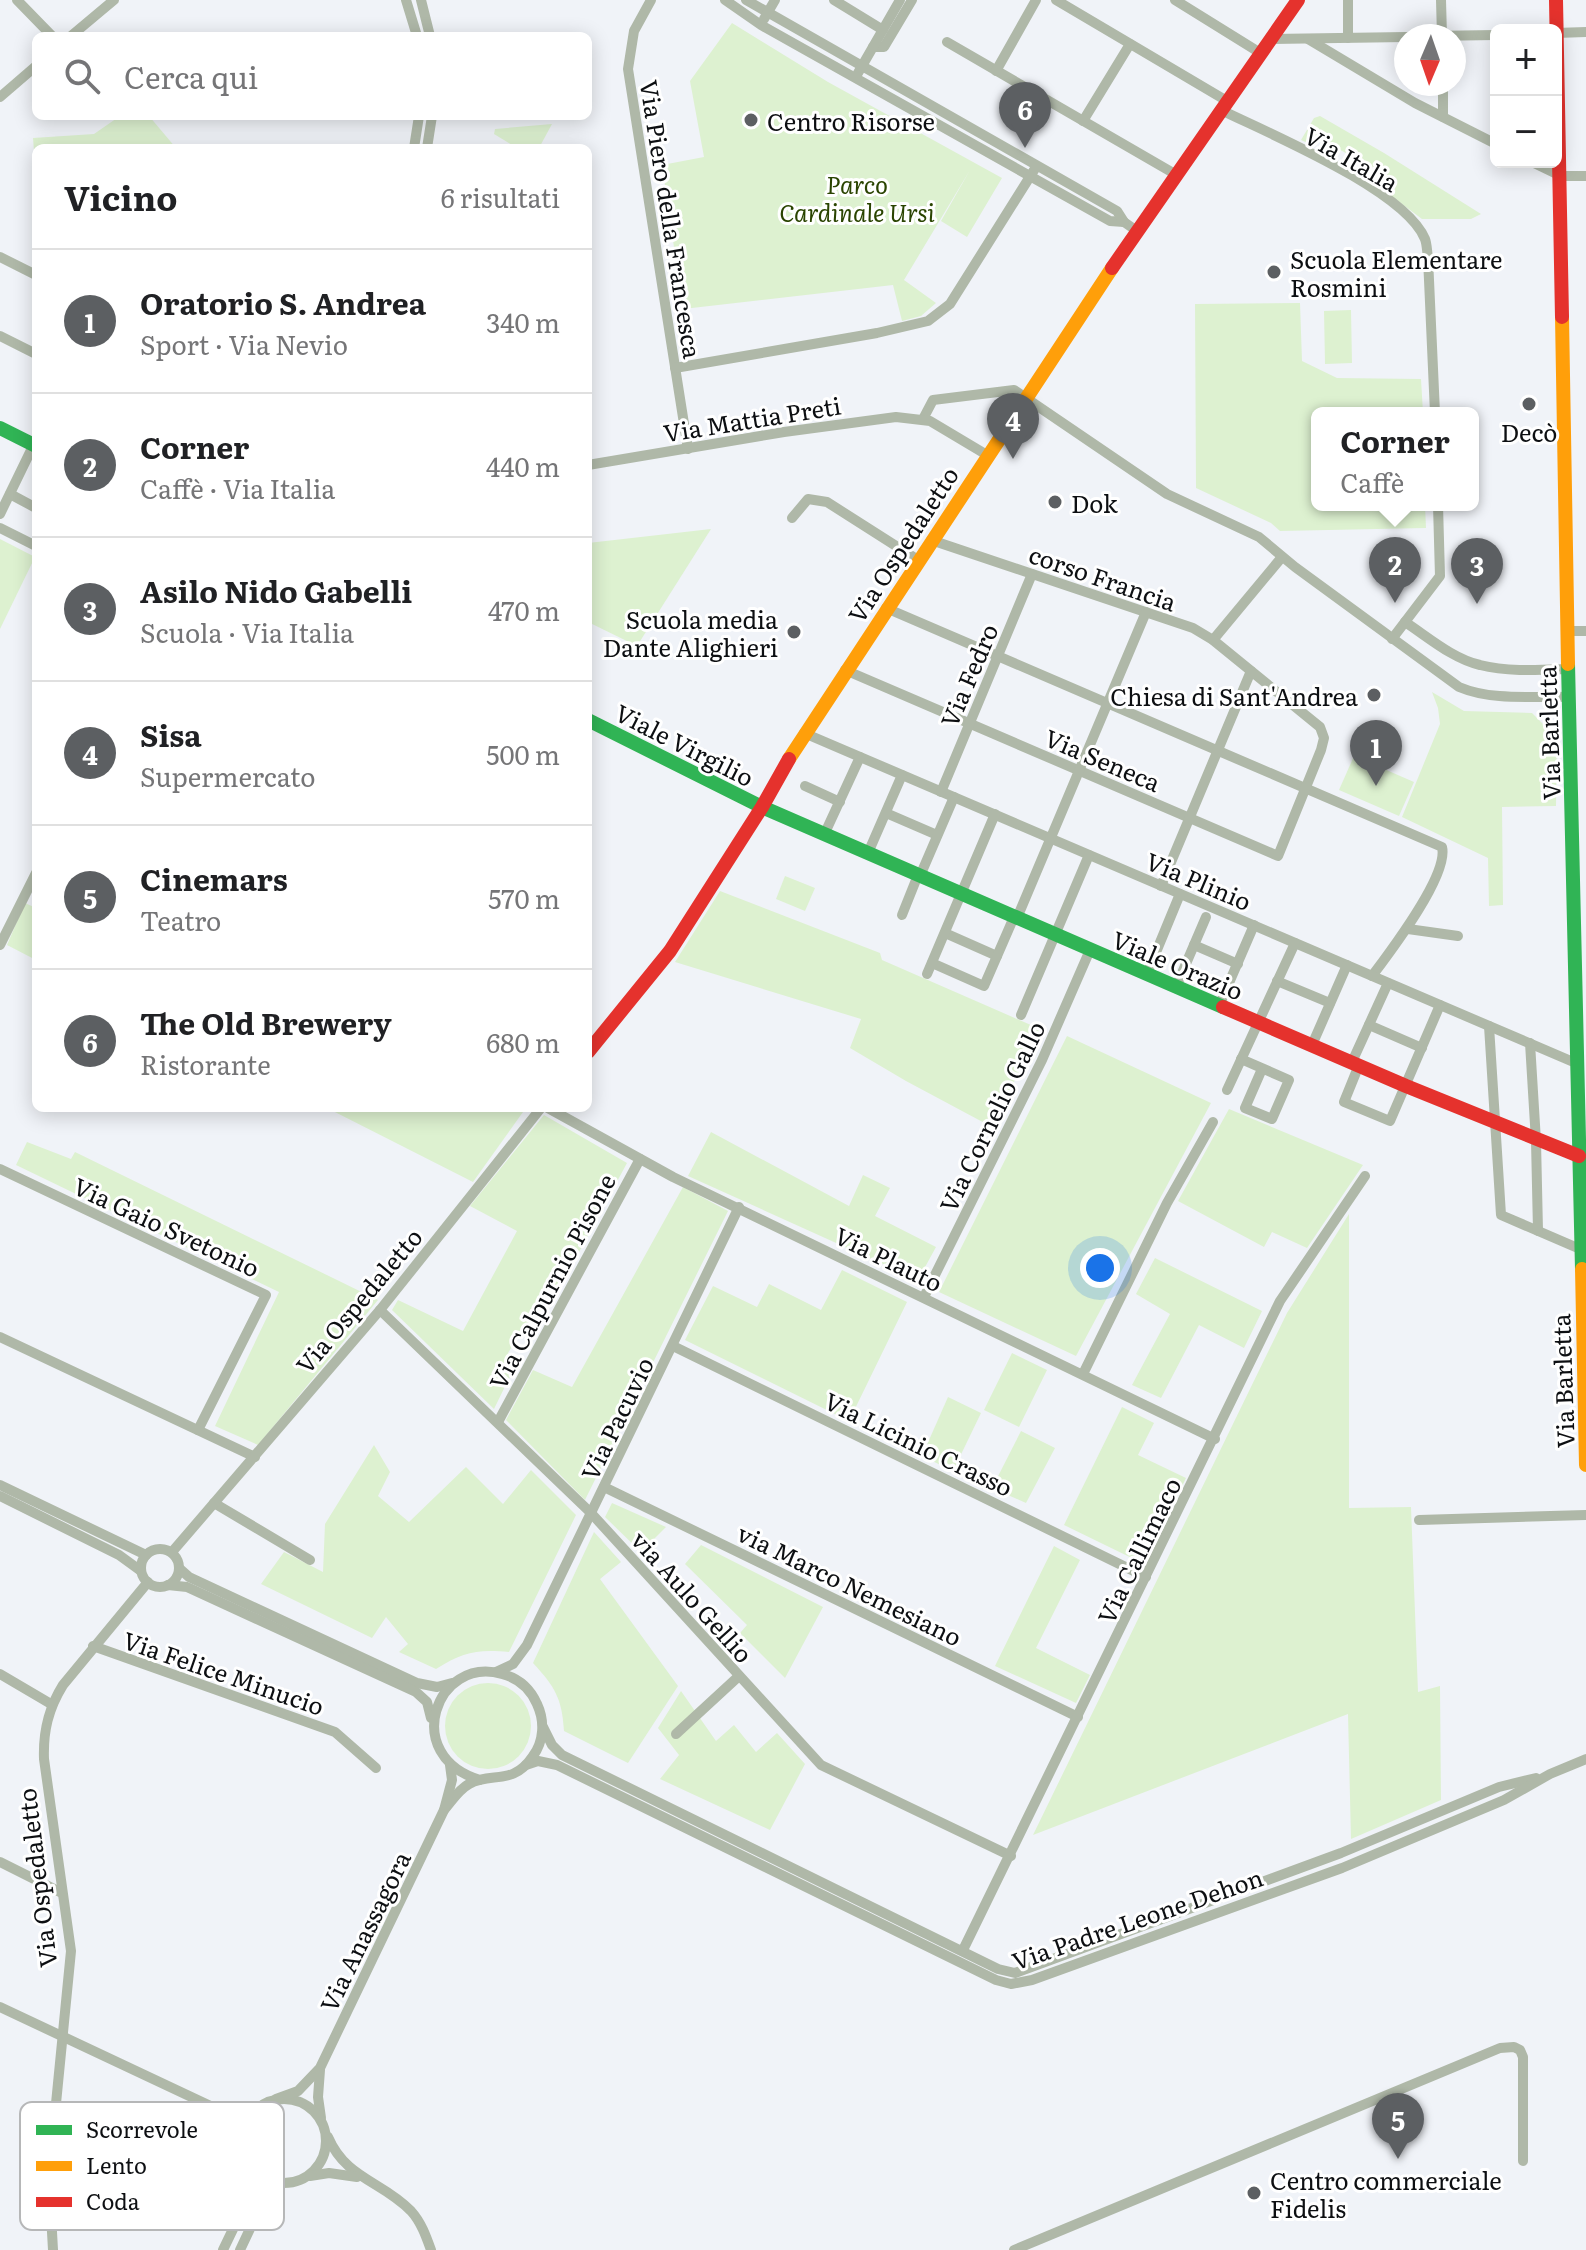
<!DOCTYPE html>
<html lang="it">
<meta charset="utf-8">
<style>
:root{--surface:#fff;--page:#f2f2f2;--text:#202124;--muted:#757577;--line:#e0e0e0;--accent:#5c5f62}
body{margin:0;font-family:Literata,serif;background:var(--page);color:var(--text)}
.controls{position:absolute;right:24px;top:24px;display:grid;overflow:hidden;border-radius:12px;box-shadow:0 4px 20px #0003}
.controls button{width:72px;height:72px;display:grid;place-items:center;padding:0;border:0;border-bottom:2px solid var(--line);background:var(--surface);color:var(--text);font:40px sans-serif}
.compass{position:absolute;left:1394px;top:24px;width:72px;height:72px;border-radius:50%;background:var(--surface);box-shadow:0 4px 20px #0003;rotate:182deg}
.you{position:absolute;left:1100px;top:1268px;width:28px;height:28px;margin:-20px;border:6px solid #fff;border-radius:50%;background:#1a73e8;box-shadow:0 0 0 12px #1a73e833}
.badge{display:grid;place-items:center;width:52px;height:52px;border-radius:50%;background:var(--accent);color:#fff;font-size:26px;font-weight:700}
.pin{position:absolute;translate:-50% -66px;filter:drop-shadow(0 2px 4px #0008)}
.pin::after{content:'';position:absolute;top:42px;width:28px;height:24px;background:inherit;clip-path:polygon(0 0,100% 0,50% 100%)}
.popup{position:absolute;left:1311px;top:407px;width:168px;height:104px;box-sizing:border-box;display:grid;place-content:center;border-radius:12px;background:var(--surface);filter:drop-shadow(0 2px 6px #0005);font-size:26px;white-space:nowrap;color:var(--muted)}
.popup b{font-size:30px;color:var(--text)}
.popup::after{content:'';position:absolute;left:50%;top:100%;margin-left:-16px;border:16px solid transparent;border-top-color:var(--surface)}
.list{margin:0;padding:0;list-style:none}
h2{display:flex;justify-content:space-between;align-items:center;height:104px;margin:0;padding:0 32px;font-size:34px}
h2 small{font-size:26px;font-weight:400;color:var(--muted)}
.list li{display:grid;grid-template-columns:52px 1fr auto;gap:24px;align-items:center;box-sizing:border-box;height:144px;padding:0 32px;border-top:2px solid var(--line)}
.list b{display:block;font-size:30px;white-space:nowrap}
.list p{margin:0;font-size:26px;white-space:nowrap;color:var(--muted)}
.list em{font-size:26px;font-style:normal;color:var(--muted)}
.icon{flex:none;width:44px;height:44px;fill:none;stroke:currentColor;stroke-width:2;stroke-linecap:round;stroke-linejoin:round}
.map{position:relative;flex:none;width:1586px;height:2250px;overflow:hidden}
.search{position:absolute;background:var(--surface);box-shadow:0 4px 20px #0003;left:32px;top:32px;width:560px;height:88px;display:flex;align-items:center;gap:20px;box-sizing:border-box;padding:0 28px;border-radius:12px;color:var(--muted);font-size:30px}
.panel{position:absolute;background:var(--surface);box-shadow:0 4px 20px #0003;left:32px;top:144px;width:560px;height:968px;border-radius:12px}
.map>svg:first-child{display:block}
.green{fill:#ddf1d0}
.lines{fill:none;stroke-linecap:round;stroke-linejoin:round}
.street{stroke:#afb8a8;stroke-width:10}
.fast{stroke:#30b455;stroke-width:14}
.slow{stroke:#ff9f0a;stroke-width:14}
.jam{stroke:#e5322d;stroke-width:14}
.poi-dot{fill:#5c5f62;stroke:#fff;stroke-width:3}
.labels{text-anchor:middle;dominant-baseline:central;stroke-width:6;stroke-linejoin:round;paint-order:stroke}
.poi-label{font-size:24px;fill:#0d0f12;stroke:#fff;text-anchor:start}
.street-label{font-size:24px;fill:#0d0f12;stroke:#fff}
.park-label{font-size:24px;font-style:italic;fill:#2a4401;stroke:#fff}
.key{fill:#fff;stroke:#b6b7b8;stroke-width:2}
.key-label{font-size:22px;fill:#0d0f12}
</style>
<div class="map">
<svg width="1586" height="2250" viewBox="0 0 1586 2250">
<rect width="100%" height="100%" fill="#f0f3f8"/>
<g class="green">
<polygon points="732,23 828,82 1002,178 967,237 941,221 970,170 904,280 936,303 921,316 902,321 893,285 683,309 662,165 704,157 690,81"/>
<polygon points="120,116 149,116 176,148 36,148 36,177 33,138 94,134"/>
<polygon points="1320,116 1384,153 1481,214 1471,219 1422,219 1369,179 1375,168 1315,137 1310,144 1301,140 1314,118"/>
<polygon points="552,124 539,148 517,148 494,134 495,129"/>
<polygon points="1300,303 1302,361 1337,378 1421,379 1423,413 1317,413 1317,505 1425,505 1426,528 1280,531 1271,523 1196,488 1195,304"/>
<polygon points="1351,310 1352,363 1325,364 1324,311"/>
<polygon points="711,529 637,646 588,622 588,543"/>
<polygon points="0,539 35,557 0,629"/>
<polygon points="1432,692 1464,711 1532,713 1557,738 1556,806 1502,807 1503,905 1489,906 1488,858 1402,817 1440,724 1438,708"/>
<polygon points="1354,756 1414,782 1399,816 1339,790"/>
<polygon points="785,876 815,888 805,911 776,899"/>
<polygon points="720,891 880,953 882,960 1040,1029 992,1127 906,1081 850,1048 861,1019 675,962"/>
<polygon points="25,903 36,908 36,960 7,945"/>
<polygon points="1067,1036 1211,1103 1076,1356 939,1292"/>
<polygon points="327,1108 515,1108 523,1112 473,1182"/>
<polygon points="1229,1109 1363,1165 1307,1248 1272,1232 1264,1247 1178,1201"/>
<polygon points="544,1115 627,1163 538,1328 526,1324 508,1353 517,1362 494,1409 392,1310 398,1300 463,1331 517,1231 470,1206"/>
<polygon points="711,1132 849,1206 863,1175 890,1188 875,1216 936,1247 918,1280 688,1176"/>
<polygon points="27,1142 71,1159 75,1152 378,1300 258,1445 215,1426 279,1292 16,1165"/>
<polygon points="683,1187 728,1211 585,1500 506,1420 533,1370 572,1387"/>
<polygon points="1349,1214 1349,1508 1411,1507 1418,1692 1440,1686 1441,1800 1351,1839 1348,1714 1033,1835 1287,1313"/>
<polygon points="1155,1258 1262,1311 1244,1348 1199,1325 1161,1398 1132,1385 1170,1314 1136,1294"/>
<polygon points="842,1270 907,1302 849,1421 685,1340 713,1286 757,1307 769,1284 821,1310"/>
<polygon points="1012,1353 1047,1370 1019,1427 984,1410"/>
<polygon points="948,1397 981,1413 953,1471 922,1456"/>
<polygon points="1122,1407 1154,1423 1138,1455 1186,1478 1144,1564 1064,1525"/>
<polygon points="1021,1431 1055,1448 1026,1503 992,1488"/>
<path d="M374,1445L390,1472L378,1496L409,1522L466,1467L503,1504L531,1470L576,1515L509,1652C477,1649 463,1652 436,1669L399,1652L408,1644L386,1617L372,1638L261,1584L284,1552L323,1572L325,1524Z"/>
<polygon points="612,1503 666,1527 641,1552 605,1517"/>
<path d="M594,1532L621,1562L600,1579L678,1686L628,1763L564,1731C562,1698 555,1687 533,1663Z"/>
<polygon points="701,1545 823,1607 785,1678 740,1633 747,1625 685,1564"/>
<polygon points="1054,1546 1080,1560 1036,1648 1090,1675 1076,1703 995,1666"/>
<circle cx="488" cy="1726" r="43"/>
<polygon points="681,1691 716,1741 734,1725 756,1752 777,1733 805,1764 770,1830 660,1779 679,1755 658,1728"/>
</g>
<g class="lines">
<g class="street">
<polyline points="17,0 52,36"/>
<polyline points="406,0 417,36"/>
<polyline points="421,0 430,36"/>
<polyline points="651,0 634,31 628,69 688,449"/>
<polyline points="725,0 761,25 1110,221 1124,222 1137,231"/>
<polyline points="746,0 1117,211 1124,222"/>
<polyline points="834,0 883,30"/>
<polyline points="1056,0 1227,101"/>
<polyline points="1175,0 1262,54"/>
<polyline points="1348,0 1348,38"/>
<polyline points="1441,0 1442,36"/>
<polyline points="764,19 775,0"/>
<polyline points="1556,33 1586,32"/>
<polyline points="71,36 114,0"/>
<polyline points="1430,36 1496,35"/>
<polyline points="1272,39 1406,37"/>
<polyline points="1308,39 1415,103 1496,144"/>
<polyline points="947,42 1175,174"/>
<polyline points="873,47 884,47 912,0"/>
<polyline points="996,71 1036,0"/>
<polyline points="858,73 900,0"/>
<polyline points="1443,84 1443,117"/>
<polyline points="0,97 36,66"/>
<path d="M1221,110C1270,134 1405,190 1425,239C1427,244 1427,252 1428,258L1435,413"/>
<polyline points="1083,121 1130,44"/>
<polyline points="414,148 419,116"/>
<polyline points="427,148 432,116"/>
<polyline points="1532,162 1561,176 1586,176"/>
<polyline points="0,257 36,275"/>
<polyline points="0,336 36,354"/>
<polyline points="675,368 877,333 928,321 950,304 1036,167"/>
<path d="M923,419L933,400L1014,390L1167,494L1259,537L1295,567L1459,687C1492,701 1533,696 1569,697"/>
<polyline points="588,465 784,432 896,417 930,421 987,455"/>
<polyline points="10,494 36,508"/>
<polyline points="0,514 34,444"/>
<polyline points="792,518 808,499 827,502 918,560"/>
<polyline points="0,528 36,546"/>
<path d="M886,608L1442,847C1449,875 1390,952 1372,976"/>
<path d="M1405,622C1428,637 1453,659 1480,665C1508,672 1539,670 1568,669"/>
<polyline points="1567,631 1586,631"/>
<polyline points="1392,639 1440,576 1438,505"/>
<polyline points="1213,640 1282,557"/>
<polyline points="845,670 1278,856 1321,750 1324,738 1320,727 1213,640 1193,628 931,540"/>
<polyline points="804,733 1578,1064"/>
<polyline points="805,786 840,802"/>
<polyline points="941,792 1032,574"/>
<polyline points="886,813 937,835"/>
<polyline points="824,835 860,757"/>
<polyline points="868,853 902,775"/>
<polyline points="920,876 954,797"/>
<polyline points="1161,886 1251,671"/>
<polyline points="902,915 918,875"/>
<polyline points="1017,918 1146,612"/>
<polyline points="1408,929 1458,936"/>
<polyline points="945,933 997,956"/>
<polyline points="0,945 36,873"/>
<polyline points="1194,945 1238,964"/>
<polyline points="932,963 984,986 1014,917"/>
<polyline points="927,974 995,814"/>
<polyline points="1147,974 1180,894"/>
<polyline points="1277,981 1330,1003"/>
<polyline points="1176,987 1206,917"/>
<polyline points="1219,1006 1254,925"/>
<polyline points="1021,1015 1089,855"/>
<polyline points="1369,1025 1422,1048"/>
<polyline points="1489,1026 1501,1215 1580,1249"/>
<polyline points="1530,1043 1536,1141 1538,1231"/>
<polyline points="1312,1045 1347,965"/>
<polyline points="1241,1059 1289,1080 1272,1119 1245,1108 1262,1069"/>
<polyline points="1352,1062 1388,983"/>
<polyline points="1359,1065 1344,1102 1390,1121 1440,1005"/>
<polyline points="1227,1090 1295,943"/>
<polyline points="548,1108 673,1177 1215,1439"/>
<polyline points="0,1169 266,1295 198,1430"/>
<polyline points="924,1297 1042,1060 1090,950"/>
<polyline points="380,1310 591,1513 821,1765 1011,1856"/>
<polyline points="0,1337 255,1457"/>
<polyline points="673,1346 1146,1577"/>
<polyline points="1083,1374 1167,1203 1213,1122"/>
<polyline points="498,1422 640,1159"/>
<polyline points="0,1485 146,1555"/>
<polyline points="604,1487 1078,1717"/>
<polyline points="0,1496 119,1555 141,1571"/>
<polyline points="214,1503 310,1560"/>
<polyline points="1419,1520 1586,1515"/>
<circle cx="160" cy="1568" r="19"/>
<polyline points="172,1552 380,1310 541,1108"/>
<polyline points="180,1569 189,1577 417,1683 437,1687 452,1683"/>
<polyline points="168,1585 187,1587 416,1692 427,1702 431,1718"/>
<polyline points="93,1646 335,1732 376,1768"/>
<polyline points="496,1672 513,1664 527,1645 739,1207"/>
<polyline points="0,1674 51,1704"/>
<polyline points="543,1727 552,1745 562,1755 998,1969 1015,1973 1341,1853 1499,1787 1536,1778"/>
<polyline points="676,1734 739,1676"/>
<polyline points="526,1765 538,1761 557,1765 996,1980 1011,1984 1032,1980 1342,1868 1504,1800 1550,1774 1586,1759"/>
<path d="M444,1810C452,1801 458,1790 469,1784C492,1771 512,1787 533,1756C544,1741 545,1721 537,1704C530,1688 518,1678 502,1674C436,1655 400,1756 480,1780"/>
<polyline points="0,1862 62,1893"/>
<polyline points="963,1950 1280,1301 1365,1176"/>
<polyline points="0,2007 219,2110 232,2121 242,2135"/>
<polyline points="320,2070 318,2097 321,2118"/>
<circle cx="284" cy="2141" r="42"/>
<polyline points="276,2099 298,2091 320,2068 444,1810 452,1780 450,1765"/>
<polyline points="221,2110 253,2112"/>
<path d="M328,2137C346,2179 382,2181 411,2211C421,2222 426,2236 431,2250"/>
<polyline points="310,2176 329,2173 357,2177"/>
<path d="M53,2250L50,2196L53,2134L71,1951L44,1759C43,1732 48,1709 63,1685L148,1582"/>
<polyline points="223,2250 247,2200 254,2171"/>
<polyline points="240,2250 263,2201 281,2183"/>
<polyline points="1014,2250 1500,2048 1514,2047 1520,2050 1523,2057 1523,2161"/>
</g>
<g class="fast">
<polyline points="0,428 36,446"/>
<polyline points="1568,664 1582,1269"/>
<polyline points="588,720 762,807 1223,1007"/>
</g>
<g class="slow">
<polyline points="1562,317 1568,664"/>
<polyline points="789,759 1112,268"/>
<polyline points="1582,1269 1586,1465"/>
</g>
<g class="jam">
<polyline points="1556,0 1562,317"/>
<polyline points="1112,268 1298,0"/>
<polyline points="1223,1007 1406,1086 1579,1156"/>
<polyline points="588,1052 670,951 762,807 789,759"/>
</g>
</g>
<g class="poi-dot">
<circle cx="751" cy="120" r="8"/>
<circle cx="1274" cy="272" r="8"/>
<circle cx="1529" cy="404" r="8"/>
<circle cx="1055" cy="502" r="8"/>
<circle cx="794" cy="632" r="8"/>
<circle cx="1374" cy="695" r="8"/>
<circle cx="1254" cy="2193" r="8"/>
</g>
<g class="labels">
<g class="poi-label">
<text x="767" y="120">Centro Risorse</text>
<text x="1290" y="258">Scuola Elementare<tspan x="1290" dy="28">Rosmini</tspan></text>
<text x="1529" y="431" text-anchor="middle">Decò</text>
<text x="1071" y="502">Dok</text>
<text x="778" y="618" text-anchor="end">Scuola media<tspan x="778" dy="28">Dante Alighieri</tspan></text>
<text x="1358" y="695" text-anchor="end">Chiesa di Sant'Andrea</text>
<text x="1270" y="2179">Centro commerciale<tspan x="1270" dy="28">Fidelis</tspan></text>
</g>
<g class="street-label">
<text transform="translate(1352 158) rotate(30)">Via Italia</text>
<text transform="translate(672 219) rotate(81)">Via Piero della Francesca</text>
<text transform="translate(752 418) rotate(-9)">Via Mattia Preti</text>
<text transform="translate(902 544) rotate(-57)">Via Ospedaletto</text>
<text transform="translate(1103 577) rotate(19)">corso Francia</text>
<text transform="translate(968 675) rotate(-67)">Via Fedro</text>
<text transform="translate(1548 733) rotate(-92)">Via Barletta</text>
<text transform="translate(685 744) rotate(27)">Viale Virgilio</text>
<text transform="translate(1103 759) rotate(23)">Via Seneca</text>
<text transform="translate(1199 880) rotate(23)">Via Plinio</text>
<text transform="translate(1178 964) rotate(23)">Viale Orazio</text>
<text transform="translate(991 1116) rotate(-64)">Via Cornelio Gallo</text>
<text transform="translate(167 1226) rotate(25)">Via Gaio Svetonio</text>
<text transform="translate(889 1258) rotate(26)">Via Plauto</text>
<text transform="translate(551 1281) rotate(-62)">Via Calpurnio Pisone</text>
<text transform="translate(358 1300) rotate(-50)">Via Ospedaletto</text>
<text transform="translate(1562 1381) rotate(-92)">Via Barletta</text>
<text transform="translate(616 1418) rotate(-64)">Via Pacuvio</text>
<text transform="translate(919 1443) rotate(26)">Via Licinio Crasso</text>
<text transform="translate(1138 1550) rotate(-64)">Via Callimaco</text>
<text transform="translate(850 1584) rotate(26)">via Marco Nemesiano</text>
<text transform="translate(693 1596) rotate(48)">via Aulo Gellio</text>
<text transform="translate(224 1672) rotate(19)">Via Felice Minucio</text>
<text transform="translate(36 1878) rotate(-97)">Via Ospedaletto</text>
<text transform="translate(1137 1918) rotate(-19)">Via Padre Leone Dehon</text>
<text transform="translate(364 1931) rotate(-64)">Via Anassagora</text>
</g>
<g class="park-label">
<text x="857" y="183">Parco<tspan x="857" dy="28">Cardinale Ursi</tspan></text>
</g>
</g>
<rect x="20" y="2102" width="264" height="128" rx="12" class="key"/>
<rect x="36" y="2125" width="36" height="10" fill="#30b455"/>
<rect x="36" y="2161" width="36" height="10" fill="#ff9f0a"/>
<rect x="36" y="2197" width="36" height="10" fill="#e5322d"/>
<g class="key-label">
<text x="86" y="2138">Scorrevole</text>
<text x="86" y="2174">Lento</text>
<text x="86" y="2210">Coda</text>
</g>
</svg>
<div class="controls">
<button>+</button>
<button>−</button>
</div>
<svg class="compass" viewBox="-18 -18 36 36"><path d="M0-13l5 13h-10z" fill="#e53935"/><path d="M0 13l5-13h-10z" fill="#757577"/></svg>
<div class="you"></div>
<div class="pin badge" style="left:1376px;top:786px">1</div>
<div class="pin badge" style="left:1395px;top:603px">2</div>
<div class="popup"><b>Corner</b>Caffè</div>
<div class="pin badge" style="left:1477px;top:604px">3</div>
<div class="pin badge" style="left:1013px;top:459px">4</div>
<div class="pin badge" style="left:1398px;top:2159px">5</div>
<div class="pin badge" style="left:1025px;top:148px">6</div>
<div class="search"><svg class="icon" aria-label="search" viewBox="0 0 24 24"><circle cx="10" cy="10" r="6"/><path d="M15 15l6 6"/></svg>Cerca qui</div>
<section class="panel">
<h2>Vicino<small>6 risultati</small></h2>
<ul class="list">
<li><span class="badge">1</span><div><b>Oratorio S. Andrea</b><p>Sport · Via Nevio</p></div><em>340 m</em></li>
<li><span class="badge">2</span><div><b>Corner</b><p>Caffè · Via Italia</p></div><em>440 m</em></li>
<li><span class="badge">3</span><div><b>Asilo Nido Gabelli</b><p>Scuola · Via Italia</p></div><em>470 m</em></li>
<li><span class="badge">4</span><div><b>Sisa</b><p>Supermercato</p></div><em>500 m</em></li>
<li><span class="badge">5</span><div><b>Cinemars</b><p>Teatro</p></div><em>570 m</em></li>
<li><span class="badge">6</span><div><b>The Old Brewery</b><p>Ristorante</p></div><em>680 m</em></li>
</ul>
</section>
</div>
